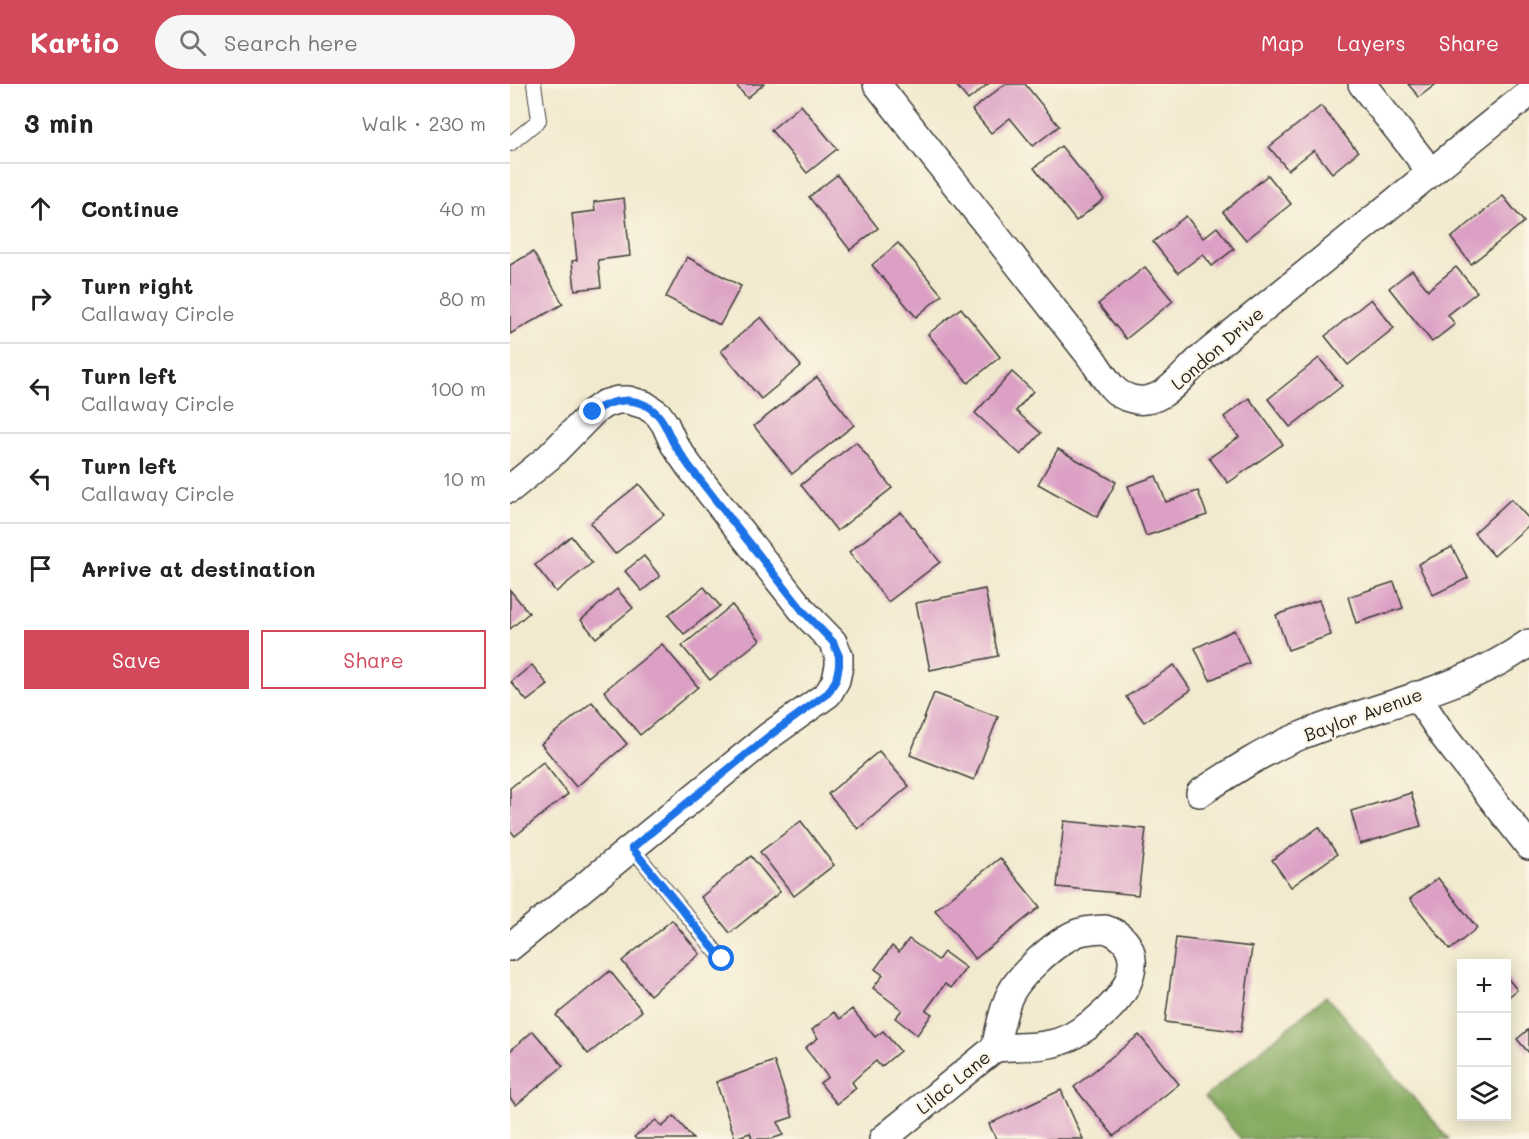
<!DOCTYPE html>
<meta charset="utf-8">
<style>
:root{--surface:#fff;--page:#f6f6f6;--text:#222;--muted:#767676;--line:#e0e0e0;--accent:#d1495b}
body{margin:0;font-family:Mali,sans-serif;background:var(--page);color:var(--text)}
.controls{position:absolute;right:18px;bottom:18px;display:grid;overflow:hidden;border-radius:0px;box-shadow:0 3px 15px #0003}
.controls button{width:54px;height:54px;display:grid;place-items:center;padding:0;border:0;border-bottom:2px solid var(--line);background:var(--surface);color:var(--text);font:30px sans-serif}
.stop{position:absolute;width:18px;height:18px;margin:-14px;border:4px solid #1a73e8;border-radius:50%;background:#fff}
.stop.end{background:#1a73e8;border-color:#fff;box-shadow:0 2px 6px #0008}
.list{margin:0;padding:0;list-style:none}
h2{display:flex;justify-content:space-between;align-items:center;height:78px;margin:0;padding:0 24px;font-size:26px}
h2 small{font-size:20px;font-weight:400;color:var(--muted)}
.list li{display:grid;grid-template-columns:39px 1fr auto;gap:18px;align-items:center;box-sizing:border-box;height:90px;padding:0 24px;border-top:2px solid var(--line)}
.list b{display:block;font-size:22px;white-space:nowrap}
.list p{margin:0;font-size:20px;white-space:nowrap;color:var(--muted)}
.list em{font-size:20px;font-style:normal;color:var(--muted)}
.actions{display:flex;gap:12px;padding:18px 24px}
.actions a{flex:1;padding:14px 0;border:2px solid var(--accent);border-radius:0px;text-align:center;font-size:21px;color:var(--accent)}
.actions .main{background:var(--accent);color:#fff}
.icon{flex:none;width:33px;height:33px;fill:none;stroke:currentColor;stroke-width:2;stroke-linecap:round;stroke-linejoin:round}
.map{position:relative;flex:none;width:1019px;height:1055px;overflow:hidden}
header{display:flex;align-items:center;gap:36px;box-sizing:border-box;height:84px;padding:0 30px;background:var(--accent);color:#fff}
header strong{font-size:28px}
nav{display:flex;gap:33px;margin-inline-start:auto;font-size:21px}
.search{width:420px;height:54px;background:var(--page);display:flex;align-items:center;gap:15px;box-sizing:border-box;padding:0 21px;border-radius:33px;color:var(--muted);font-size:22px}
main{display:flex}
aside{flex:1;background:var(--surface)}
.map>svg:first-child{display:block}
.forest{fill:#85aa60;stroke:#50633e;stroke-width:1.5}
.building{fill:#dca0c5}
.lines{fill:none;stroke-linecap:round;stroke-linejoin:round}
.lane-casing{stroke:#3c3b37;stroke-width:16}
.street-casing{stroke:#3c3b37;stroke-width:30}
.lane{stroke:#fff;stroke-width:14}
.street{stroke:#fff;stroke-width:27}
.route{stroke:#1a73e8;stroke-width:8}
.labels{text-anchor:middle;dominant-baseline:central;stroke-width:4.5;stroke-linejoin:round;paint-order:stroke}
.street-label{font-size:18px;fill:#1c1c1c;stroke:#fcf5e5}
</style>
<header>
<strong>Kartio</strong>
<div class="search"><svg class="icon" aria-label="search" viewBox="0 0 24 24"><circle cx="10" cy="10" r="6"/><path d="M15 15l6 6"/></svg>Search here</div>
<nav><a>Map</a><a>Layers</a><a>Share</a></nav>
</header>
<main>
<aside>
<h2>3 min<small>Walk · 230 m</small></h2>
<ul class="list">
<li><svg class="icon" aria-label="ahead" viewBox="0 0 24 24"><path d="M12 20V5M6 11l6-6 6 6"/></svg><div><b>Continue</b></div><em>40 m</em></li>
<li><svg class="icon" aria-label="right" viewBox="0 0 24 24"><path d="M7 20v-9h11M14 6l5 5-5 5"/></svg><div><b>Turn right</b><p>Callaway Circle</p></div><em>80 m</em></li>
<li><svg class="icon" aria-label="left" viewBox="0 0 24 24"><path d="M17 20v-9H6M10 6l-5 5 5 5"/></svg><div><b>Turn left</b><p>Callaway Circle</p></div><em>100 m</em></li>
<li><svg class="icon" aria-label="left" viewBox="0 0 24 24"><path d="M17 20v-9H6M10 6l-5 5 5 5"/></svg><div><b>Turn left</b><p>Callaway Circle</p></div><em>10 m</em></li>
<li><svg class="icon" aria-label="arrive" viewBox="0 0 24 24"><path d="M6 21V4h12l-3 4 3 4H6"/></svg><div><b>Arrive at destination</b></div></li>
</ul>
<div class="actions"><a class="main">Save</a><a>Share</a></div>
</aside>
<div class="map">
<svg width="1019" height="1055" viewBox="0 0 1019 1055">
<rect width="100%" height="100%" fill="#fcf5e5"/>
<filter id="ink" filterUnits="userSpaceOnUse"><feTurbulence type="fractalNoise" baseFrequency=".0167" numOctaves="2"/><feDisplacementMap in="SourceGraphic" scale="12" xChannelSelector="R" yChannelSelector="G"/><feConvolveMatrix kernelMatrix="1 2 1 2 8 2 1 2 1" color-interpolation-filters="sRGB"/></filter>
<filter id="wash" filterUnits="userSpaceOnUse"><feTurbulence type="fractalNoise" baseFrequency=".008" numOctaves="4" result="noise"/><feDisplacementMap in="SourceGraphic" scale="24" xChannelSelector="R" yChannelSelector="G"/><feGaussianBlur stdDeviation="1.35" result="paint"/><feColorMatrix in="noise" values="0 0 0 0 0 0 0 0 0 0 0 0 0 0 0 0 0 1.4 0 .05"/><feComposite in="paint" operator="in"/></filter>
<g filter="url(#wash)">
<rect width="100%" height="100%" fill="#f2eacf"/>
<polygon class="forest" points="816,912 939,1055 731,1055 695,1013"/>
<g id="blocks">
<g class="building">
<polygon points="225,0 254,0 237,14"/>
<polygon points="445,0 478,0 458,16"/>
<polygon points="495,0 515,0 549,42 523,62 500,34 481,49 462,26"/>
<polygon points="898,0 926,0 909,13"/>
<polygon points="291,21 327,65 297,89 261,46"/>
<polygon points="811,22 848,68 822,89 804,66 778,86 759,63"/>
<polygon points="551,62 594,115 566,137 524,84"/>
<polygon points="327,91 368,144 340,166 299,113"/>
<polygon points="758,91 781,120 736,156 713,128"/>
<polygon points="993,112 1014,138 961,180 941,154"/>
<polygon points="114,114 120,172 88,176 91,203 65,206 62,177 67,176 62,130 85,127 84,118"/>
<polygon points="676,132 693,154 707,143 724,165 702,182 693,170 668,189 643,158"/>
<polygon points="388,159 432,211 406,233 362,181"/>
<polygon points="23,168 53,220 0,250 0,181"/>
<polygon points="177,173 231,202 210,241 156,213"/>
<polygon points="635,183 663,217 616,255 588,220"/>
<polygon points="946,183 967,208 938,231 945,240 922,258 879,204 902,186 918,206"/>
<polygon points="861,215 884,244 838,281 815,252"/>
<polygon points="451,224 490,273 458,299 418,250"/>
<polygon points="251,233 291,282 251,315 211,267"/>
<polygon points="809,274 832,302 780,343 758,315"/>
<polygon points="502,288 523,307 506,327 531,349 511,371 465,329"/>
<polygon points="307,293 344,341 282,390 244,342"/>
<polygon points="739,314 773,360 718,399 699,374 729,353 714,333"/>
<polygon points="346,358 382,404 327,447 291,401"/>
<polygon points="548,365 606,398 587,433 528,400"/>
<polygon points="646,392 656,418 688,407 697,431 636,452 618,402"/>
<polygon points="129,400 154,431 105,470 80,439"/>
<polygon points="1001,415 1019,435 1019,441 984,472 964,449"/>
<polygon points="391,428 430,478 378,518 339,468"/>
<polygon points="61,452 82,479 46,508 25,481"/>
<polygon points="942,463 958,494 923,511 908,480"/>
<polygon points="134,472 150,492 132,507 115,487"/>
<polygon points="884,498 893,524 846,539 838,513"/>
<polygon points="194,503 210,522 174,550 158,531"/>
<polygon points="107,505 123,524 86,554 71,536"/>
<polygon points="475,505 488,572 420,586 406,519"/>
<polygon points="0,506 19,529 0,545"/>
<polygon points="809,516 821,551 778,566 766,531"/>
<polygon points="222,521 250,556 200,596 172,562"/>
<polygon points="724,546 739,579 700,596 685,564"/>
<polygon points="152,560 188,603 130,651 94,607"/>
<polygon points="22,581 38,601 17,617 1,598"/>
<polygon points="664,581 681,606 634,638 616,613"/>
<polygon points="424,609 488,633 464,696 400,671"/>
<polygon points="82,618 117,660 66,703 31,660"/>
<polygon points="369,667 399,702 348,745 318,710"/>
<polygon points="33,678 58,710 5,752 0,746 0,704"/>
<polygon points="901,709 911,742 850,760 841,727"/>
<polygon points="291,737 324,781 284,812 250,768"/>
<polygon points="554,737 636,745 628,811 547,803"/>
<polygon points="809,743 827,770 781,803 762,776"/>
<polygon points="241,772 270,808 220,849 191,813"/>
<polygon points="490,774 530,823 465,875 425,826"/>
<polygon points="928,794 967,844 940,866 900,815"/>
<polygon points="162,836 190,870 140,911 112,877"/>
<polygon points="666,854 742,863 731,948 655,938"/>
<polygon points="399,855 428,876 434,868 456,884 441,904 435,900 416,926 422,930 407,951 385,934 392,926 363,904 373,891 365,885 382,862 389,868"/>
<polygon points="100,887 132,927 78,970 46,931"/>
<polygon points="996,892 1007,906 996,915"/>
<polygon points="342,925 365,953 373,947 390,967 371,983 366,977 354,987 342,998 346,1004 327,1020 310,999 318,993 295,964 308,954 302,946 324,928 330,935"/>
<polygon points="1019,945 1019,969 1007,955"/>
<polygon points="23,947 53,982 6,1021 0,1014 0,967"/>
<polygon points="629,951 669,1000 604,1052 564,1003"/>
<polygon points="264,977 283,1033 268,1038 273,1051 261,1055 242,1055 240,1049 225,1054 206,998"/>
<polygon points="551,1006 573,1055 486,1055 479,1040"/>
<polygon points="164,1032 183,1055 126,1055 124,1053 146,1036 152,1043"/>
</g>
</g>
</g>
<g filter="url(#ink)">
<use href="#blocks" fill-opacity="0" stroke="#3c3b37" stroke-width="1.5"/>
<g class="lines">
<defs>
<g id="lane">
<polyline points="0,60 29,36 24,0"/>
<polyline points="122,764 212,875"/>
</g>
<g id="street">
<path d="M367,0L580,272C587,282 594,294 602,303C607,309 614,313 622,315C650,323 670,294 688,277L1019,9"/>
<polyline points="852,0 921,88"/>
<polyline points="0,405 39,373 83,328 94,320 108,316 118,316 135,321 148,330 155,340 164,360 179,382 293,527 323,558 329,572 329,582 326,596 318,610 259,652 0,863"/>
<polyline points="906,611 935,654 1019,762"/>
<path d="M690,709C722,688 754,667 790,652C866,621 951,607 1019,559"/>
<path d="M595,845C632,856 627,894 605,918C594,931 576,944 562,952C540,965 509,962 485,964C489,948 492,930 498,915C506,894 539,864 559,853C570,846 582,846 595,845Z"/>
<polyline points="373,1055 485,964"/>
</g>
</defs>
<use href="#lane" class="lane-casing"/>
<use href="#street" class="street-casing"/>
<use href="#lane" class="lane"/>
<use href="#street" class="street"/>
</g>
</g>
<g class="lines" filter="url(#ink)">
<path class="route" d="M83,328C103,314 128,311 147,330C155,338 158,349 163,358C168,367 174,374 179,382L293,527L323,558L329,572V582L326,596L318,609L259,652L122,764L212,875"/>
</g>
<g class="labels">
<g class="street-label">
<text transform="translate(707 264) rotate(-41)">London Drive</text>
<text transform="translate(853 630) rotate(-20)">Baylor Avenue</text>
<text transform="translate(443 998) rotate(-39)">Lilac Lane</text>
</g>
</g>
</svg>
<div class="controls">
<button>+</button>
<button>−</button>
<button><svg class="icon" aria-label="layers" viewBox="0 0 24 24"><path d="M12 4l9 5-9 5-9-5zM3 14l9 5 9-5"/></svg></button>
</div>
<div class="stop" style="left:212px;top:875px"></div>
<div class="stop end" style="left:83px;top:328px"></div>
</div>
</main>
